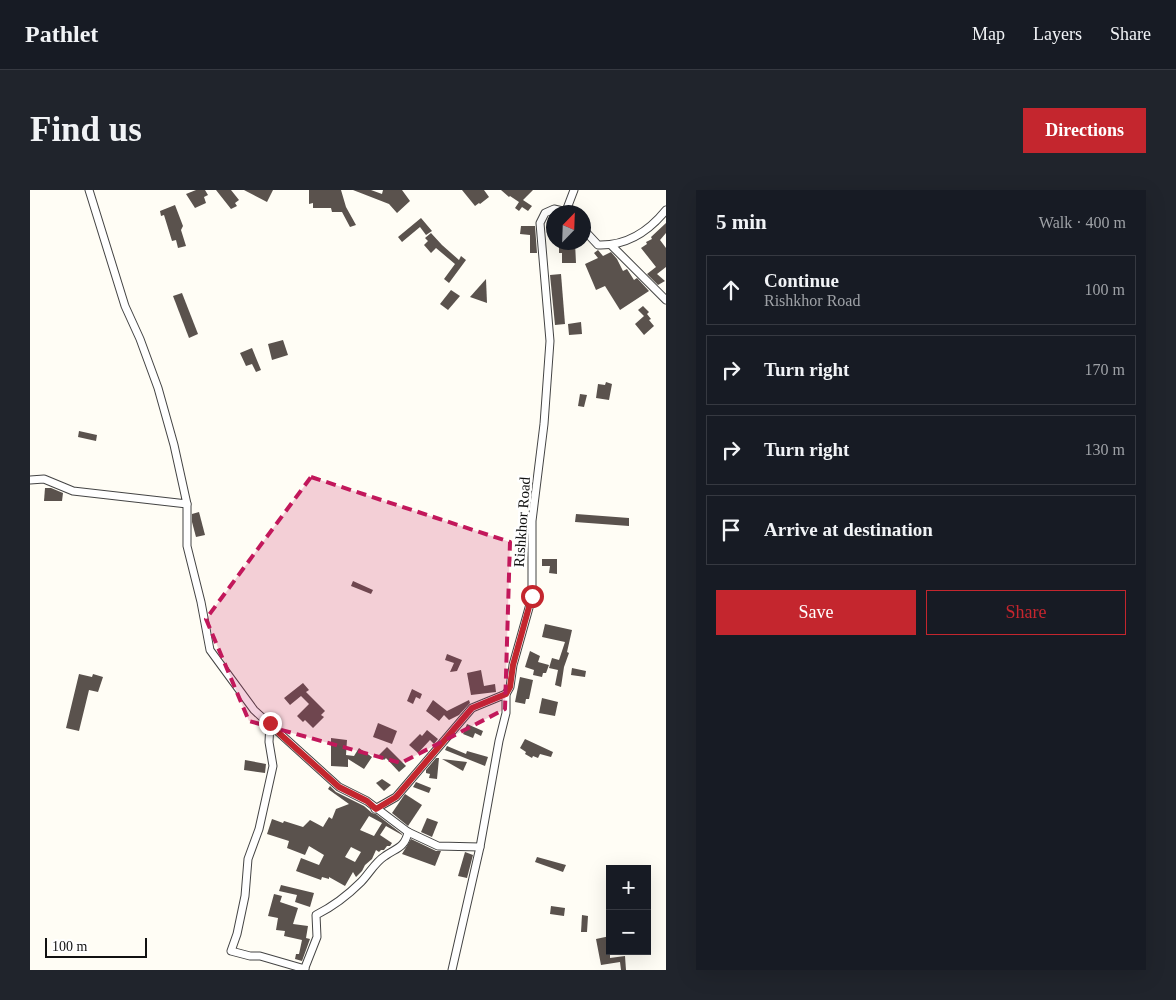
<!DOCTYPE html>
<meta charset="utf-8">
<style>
:root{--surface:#171b24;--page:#20242c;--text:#f1f3f6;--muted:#9ea1a6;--line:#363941;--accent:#c4262e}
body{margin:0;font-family:Georgia,serif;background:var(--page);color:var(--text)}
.controls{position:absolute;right:15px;bottom:15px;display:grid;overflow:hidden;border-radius:0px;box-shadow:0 5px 20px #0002}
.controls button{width:45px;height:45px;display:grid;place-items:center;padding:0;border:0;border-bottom:1px solid var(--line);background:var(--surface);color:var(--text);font:25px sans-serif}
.compass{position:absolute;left:516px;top:15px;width:45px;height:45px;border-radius:50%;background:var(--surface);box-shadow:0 5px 20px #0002;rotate:23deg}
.scale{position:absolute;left:15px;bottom:12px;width:102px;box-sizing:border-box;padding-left:5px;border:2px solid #111;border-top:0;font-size:14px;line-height:18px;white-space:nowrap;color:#111;-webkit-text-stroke:4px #fff;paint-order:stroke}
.stop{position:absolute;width:15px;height:15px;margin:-11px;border:4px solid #c4262e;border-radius:50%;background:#fff}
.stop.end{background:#c4262e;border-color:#fff;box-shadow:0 1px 5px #0008}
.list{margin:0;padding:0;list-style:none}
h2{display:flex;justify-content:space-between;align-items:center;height:65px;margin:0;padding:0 20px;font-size:21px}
h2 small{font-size:16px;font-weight:400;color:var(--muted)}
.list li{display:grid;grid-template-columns:32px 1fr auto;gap:15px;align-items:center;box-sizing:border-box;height:70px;margin:0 10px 10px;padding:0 10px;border:1px solid var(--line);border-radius:0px}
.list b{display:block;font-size:19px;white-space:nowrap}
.list p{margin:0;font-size:16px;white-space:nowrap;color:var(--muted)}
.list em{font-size:16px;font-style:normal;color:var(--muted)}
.actions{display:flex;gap:10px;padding:15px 20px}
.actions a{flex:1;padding:11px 0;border:1px solid var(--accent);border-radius:0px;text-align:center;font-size:18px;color:var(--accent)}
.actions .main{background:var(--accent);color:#fff}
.icon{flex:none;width:28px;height:28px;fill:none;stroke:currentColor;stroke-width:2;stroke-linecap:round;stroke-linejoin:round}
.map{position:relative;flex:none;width:636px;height:780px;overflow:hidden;border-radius:0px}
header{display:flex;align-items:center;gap:30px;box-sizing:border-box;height:70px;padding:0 25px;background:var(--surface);border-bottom:1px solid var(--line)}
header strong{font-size:24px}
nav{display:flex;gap:28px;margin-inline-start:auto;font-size:18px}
.intro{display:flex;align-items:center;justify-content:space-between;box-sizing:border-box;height:120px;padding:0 30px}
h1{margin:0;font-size:35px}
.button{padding:12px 22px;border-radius:0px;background:var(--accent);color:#fff;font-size:18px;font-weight:700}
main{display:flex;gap:30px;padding:0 30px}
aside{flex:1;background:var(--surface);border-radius:0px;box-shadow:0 5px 20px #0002}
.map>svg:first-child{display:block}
.building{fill:#5a524d;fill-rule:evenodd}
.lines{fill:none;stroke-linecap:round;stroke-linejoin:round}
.minor-casing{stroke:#444;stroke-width:9}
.minor{stroke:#fff;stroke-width:7}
.route{stroke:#c4262e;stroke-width:6}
.marked{fill:#c2185b;fill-opacity:0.2;stroke:#c2185b;stroke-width:4;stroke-dasharray:10 6;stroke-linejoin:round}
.labels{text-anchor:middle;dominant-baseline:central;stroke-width:5;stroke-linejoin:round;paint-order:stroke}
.street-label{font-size:15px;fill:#111;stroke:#fff}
</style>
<header>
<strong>Pathlet</strong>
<nav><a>Map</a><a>Layers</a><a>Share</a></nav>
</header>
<div class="intro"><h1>Find us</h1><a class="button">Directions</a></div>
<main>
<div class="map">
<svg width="636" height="780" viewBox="0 0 636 780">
<rect width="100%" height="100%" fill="#fffdf5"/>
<g class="building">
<polygon points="166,0 175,0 178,5 174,7 176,13 165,18 156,4"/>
<polygon points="186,0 201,0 209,10 205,13 207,16 201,19"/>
<polygon points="214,0 243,0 237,12"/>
<polygon points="279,0 311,0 316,17 326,35 320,37 312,22 302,22 301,18 283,18 283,13 279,14"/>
<polygon points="323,0 341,0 352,4 353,0 372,0 380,11 367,23 359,14"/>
<polygon points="432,0 454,0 459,7 450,14 449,13 445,16"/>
<polygon points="471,0 503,0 493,10 502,16 498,21 492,17 489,21 485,18 489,12 480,6 479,7"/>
<polygon points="145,15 153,36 151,40 156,56 148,58 146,50 142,51 134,25 131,26 130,21"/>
<polygon points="391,28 402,41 396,45 390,37 372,52 368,47"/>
<polygon points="636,33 636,43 630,50 636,58 636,77 627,84 635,91 628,95 617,84 626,77 611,58 617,54 616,52 622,49 621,47"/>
<polygon points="491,36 505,36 507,63 500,63 500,45 490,44"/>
<polygon points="401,43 412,55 429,70 431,66 436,70 419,93 414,89 425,74 406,58 401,63 394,55 398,51 395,48"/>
<polygon points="529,52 545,52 546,73 532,73 532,63 529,63"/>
<polygon points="568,60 573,66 581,62 587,69 593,81 597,79 604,90 607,88 619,101 590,120 575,96 566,100 555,74 568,68 564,63"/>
<polygon points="531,84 535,134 525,135 520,85"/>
<polygon points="456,89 457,113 440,107"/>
<polygon points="421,100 430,106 418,120 410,114"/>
<polygon points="152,103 168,144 159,148 143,106"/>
<polygon points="613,116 619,122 617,124 621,129 619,130 624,136 614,145 605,134 614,126 608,120"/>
<polygon points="551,132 552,144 539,145 538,134"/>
<polygon points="253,150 258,165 242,170 238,154"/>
<polygon points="222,158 231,180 226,182 222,174 216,176 210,163"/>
<polygon points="576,192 582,194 579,210 566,208 568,194 575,195"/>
<polygon points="550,204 557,205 554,217 548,216"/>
<polygon points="49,241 67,245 66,251 48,247"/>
<polygon points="15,298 21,298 33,303 32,311 14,311"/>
<polygon points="169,322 175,345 166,347 162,332 162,324"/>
<polygon points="546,324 599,328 599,336 545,332"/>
<polygon points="512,369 527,369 527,384 519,383 520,376 512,376"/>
<polygon points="323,391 343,400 341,404 321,396"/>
<polygon points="515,434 542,440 537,462 539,463 534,477 531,497 525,495 528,480 519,478 522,468 529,470 535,452 512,447"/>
<polygon points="500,461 510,466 508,472 519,475 516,483 513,483 512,487 503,485 504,480 495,477"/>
<polygon points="417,464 432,470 427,481 420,482 424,473 415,470"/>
<polygon points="542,478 556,481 555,487 541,485"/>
<polygon points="451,480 454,496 465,494 466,502 441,505 437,483"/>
<polygon points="49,484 62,487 63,484 73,487 68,502 59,500 49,541 36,538"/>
<polygon points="490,487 503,490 499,509 496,509 495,514 485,512"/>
<polygon points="273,493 279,500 276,502 295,521 291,525 294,527 283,538 275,530 273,532 267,526 279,514 271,506 260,515 254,508"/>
<polygon points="382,499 392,504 390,509 386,507 383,514 377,511"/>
<polygon points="512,508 528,512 525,526 509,523"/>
<polygon points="403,510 417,521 439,510 440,513 429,525 419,530 414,525 409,531 396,521"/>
<polygon points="348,533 367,541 362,554 343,547"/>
<polygon points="437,534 453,541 451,546 445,543 443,548 433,544"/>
<polygon points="397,540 408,549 404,554 400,550 388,563 379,555 390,544 392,546"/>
<polygon points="301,548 317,550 316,565 324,566 329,558 342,567 334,579 318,569 318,577 301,576"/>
<polygon points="495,549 523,562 521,567 510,564 508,568 503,566 502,568 495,564 496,562 490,558"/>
<polygon points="417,556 436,564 437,561 458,567 455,576 415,560"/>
<polygon points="357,557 376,576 369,582 356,568 354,570 349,565"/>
<polygon points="406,568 409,568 407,589 399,588 400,584 396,583 396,580"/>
<polygon points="412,569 437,572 433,581"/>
<polygon points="215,570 236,574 235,583 214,580"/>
<polygon points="352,589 361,595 354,601 346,593"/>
<polygon points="386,592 401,598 399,603 383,597"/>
<path d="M300,596L306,602L334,616L342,623L346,624L372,644V645L356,636L350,645L362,653L360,656H357L354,660H351L349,662L346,660L342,669L335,675L332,681L326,687L323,682L315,696L299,687V689L292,687L291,690L266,681L271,668L289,675L294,665L279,656L275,665L257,658L259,651L237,644L242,629L253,633L254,631L273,637L280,630L293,637L299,627L302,629L306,619L319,614L298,599ZM339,626L352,633L344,646L330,640ZM321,657L331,662L325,672L315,667Z"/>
<polygon points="375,604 392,615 378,636 362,623"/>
<polygon points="397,628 408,632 402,647 391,642"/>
<polygon points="381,649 406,661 411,661 405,676 372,664"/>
<polygon points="435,662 443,665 437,688 428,686"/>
<polygon points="507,667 536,675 533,682 505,672"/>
<polygon points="251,695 284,703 280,717 265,712 267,705 249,701"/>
<polygon points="244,704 252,706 250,712 268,718 263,734 278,736 276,748 280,749 272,771 265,769 266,764 269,764 272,750 254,746 255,741 246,740 248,728 238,726"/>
<polygon points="521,716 535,718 534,726 520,724"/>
<polygon points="552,725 558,726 557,742 551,742"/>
<polygon points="580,746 580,768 595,766 596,780 591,780 590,772 571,775 566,749"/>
</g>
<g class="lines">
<defs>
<g id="minor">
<polyline points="536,21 544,0"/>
<path d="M554,40L568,55C596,56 619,41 636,20"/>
<polyline points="581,55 636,110"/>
<polyline points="0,290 14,289 43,301 157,314 144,255 128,198 110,149 95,116 59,0"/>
<polyline points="157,314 157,356 171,412 180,460 224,520 309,597 337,611 378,642 408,656 450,657"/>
<polyline points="240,533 239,552 243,576 229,639 218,669 215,706 207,744 201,761 220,766 230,766 275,779"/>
<polyline points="345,619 366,607 442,518 476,504"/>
<path d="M274,780L287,747L286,725C302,717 319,704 331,692C339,684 345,672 355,666C366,658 375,658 378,642"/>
<polyline points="422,780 450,657 469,551 476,523 476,504 480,497 483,475 502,407 502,331 514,234 520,151 510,33 515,23 524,19 537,22"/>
</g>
</defs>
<use href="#minor" class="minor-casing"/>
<use href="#minor" class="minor"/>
</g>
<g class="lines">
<polyline class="route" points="240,533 250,544 309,597 337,611 346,619 366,607 442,518 476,504 480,497 483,475 502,406"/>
</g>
<path class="marked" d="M281,287L480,352L475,519L371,573L219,531L176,429Z"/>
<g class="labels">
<g class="street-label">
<text transform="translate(492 332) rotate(-86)">Rishkhor Road</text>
</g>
</g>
</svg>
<div class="controls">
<button>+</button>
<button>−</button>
</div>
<svg class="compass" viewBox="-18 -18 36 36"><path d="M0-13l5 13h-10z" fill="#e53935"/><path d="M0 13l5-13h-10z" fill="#9ea1a6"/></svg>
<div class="scale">100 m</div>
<div class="stop" style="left:502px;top:406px"></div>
<div class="stop end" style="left:240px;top:533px"></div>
</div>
<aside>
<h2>5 min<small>Walk · 400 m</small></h2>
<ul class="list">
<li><svg class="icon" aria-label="ahead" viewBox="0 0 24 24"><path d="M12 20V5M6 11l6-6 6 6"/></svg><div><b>Continue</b><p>Rishkhor Road</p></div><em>100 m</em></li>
<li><svg class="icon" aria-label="right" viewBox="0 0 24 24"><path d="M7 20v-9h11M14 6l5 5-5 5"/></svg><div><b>Turn right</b></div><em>170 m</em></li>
<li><svg class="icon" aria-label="right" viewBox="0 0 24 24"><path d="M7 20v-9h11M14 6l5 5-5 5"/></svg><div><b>Turn right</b></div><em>130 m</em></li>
<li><svg class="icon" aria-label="arrive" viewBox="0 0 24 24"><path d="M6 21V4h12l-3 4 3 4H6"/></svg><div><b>Arrive at destination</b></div></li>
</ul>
<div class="actions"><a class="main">Save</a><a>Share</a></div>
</aside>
</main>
